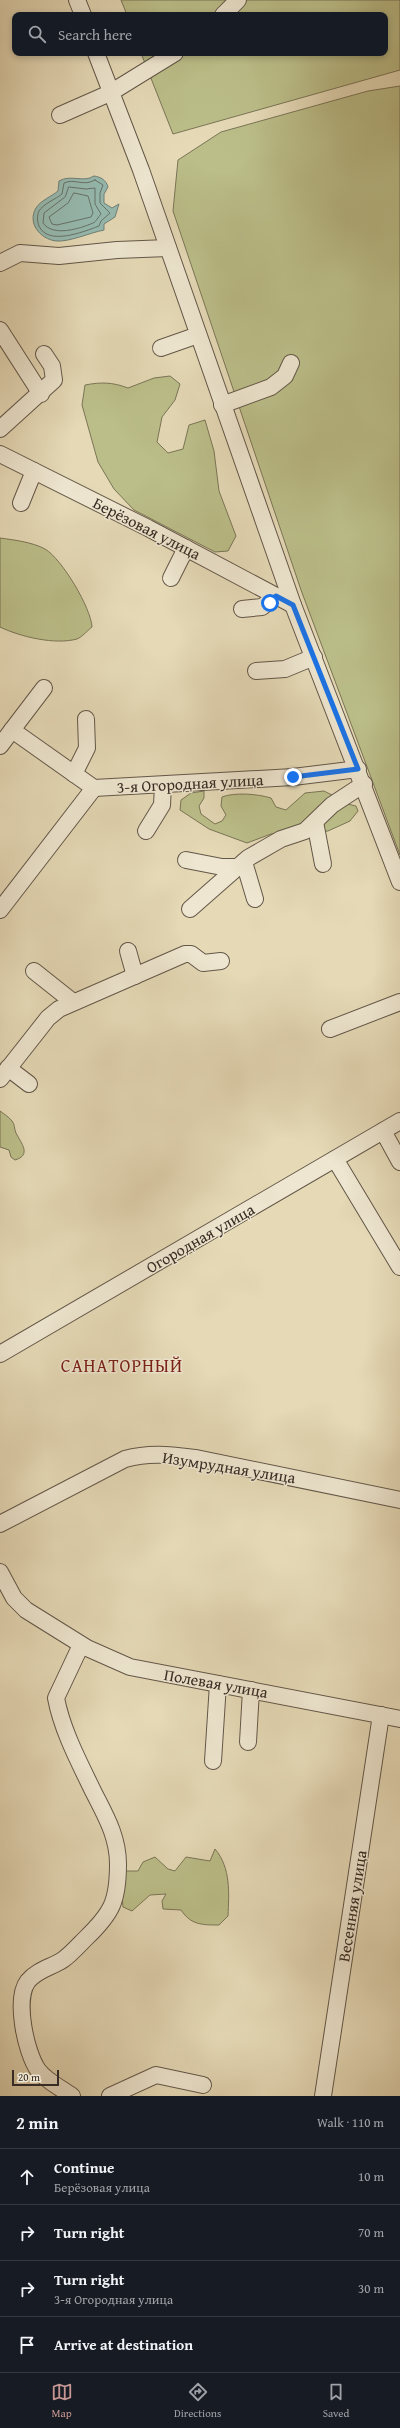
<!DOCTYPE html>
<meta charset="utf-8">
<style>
:root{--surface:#171b24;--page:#242831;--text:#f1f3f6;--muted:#9ea1a6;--line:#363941;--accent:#c59692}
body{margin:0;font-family:"Gentium Book Plus",serif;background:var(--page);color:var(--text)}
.scale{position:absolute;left:12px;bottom:10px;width:47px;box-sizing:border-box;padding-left:4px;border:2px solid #382c25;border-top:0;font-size:11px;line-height:14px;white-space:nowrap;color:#382c25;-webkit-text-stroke:3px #eee6d0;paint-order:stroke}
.stop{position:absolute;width:12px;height:12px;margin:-9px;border:3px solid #1a73e8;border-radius:50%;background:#fff}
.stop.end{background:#1a73e8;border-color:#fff;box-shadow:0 1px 4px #0008}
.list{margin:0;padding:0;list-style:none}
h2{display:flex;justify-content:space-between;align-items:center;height:52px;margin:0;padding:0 16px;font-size:17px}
h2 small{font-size:13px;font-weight:400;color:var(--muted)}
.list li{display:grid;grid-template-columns:26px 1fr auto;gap:12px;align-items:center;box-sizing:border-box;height:56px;padding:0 16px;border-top:1px solid var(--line)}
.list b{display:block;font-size:15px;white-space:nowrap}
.list p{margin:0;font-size:13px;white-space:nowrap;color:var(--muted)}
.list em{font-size:13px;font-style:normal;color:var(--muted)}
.icon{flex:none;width:22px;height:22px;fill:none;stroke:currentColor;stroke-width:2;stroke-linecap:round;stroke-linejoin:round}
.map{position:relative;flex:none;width:400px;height:2096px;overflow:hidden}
.search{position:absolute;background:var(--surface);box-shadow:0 2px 6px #0003;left:12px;right:12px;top:12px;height:44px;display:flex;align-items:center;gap:10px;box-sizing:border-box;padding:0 14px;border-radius:8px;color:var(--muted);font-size:15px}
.sheet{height:276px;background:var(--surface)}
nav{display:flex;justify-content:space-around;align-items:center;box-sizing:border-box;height:56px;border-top:1px solid var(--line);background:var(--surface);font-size:11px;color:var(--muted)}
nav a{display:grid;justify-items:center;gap:2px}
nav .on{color:var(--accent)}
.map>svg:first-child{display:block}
.green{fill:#bbbe89;stroke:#7a7557}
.water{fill:#96bab0;stroke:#708178}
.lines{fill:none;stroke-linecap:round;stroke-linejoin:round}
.shore{stroke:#67736a;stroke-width:1}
.minor-casing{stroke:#635749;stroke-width:18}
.minor{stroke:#eee6d0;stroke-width:16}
.route{stroke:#1a73e8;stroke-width:5}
.labels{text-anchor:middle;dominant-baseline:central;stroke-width:3;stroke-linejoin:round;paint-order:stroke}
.street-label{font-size:16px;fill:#382c25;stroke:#eee6d0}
.quarter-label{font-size:18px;letter-spacing:1px;fill:#7a1f14;stroke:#eee6d0}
</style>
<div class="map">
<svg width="400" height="2096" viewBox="0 0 400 2096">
<rect width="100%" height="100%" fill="#e5d9b6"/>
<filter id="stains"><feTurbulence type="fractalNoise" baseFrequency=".005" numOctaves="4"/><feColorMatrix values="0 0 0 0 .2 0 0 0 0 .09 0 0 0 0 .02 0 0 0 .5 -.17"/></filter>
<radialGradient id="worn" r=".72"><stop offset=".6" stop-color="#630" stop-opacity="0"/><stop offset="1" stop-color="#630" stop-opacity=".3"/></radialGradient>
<g class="green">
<polygon points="121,0 400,0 400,70 173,134 141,53 385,53 385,15 127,15"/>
<polygon points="400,86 400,855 301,590 173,211 178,160 221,132 368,91"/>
<path d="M170,376L180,384L175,400L162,417L157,442L168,453L183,449L189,425L205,420L214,451L219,491L236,536L228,551L215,552L134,510L114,489L98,462L82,405L85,385C101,382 112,382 128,388L154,378Z"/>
<path d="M0,538C14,540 32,542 45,549C62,559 91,608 92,627C88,630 82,637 77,639C55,645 21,637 0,627Z"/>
<path d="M204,791V798L199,806L201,814L215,824L222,821L226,815L221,806L222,797C235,792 258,794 271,798L276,807L286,810L305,793L324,791L334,796L339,802L356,806L358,811L350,821L328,831L304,834H271L247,843L209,829L180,810L181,800L191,793Z"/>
<path d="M0,1111C4,1114 9,1117 12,1121C15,1124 14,1129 16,1133C21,1143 32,1155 15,1160L11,1157L9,1150L0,1147Z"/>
<path d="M215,1849C231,1868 229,1893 228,1916L219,1925C202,1925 191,1925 181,1910L163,1909L162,1901L166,1894L150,1895L132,1911L123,1907L121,1884L123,1871H138L143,1862L155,1857L168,1869L175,1871L186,1857L210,1861Z"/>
</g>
<path class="water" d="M94,176C101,177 106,180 108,187L104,194V203L112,208L119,204L115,217L104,224V230C89,233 70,242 56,241C40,239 27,223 36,208C40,201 52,196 58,191L59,181C71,174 83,183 94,176Z"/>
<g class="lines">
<g class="shore">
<path d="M95,180L103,185L100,193V203L110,213L101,221L99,226C83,232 48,246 39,226C37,221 37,215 39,211C43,204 56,199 62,194L64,183C75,178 83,187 95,180Z"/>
<path d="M69,187L86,189L95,188V204L101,214C98,217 96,222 93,223C79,229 53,237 43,223L44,213L65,197Z"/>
<polygon points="74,193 88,196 93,213 91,217 57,225 52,224 49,217 68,203"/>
</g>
<defs>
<g id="minor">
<polyline points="77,0 83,15"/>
<polyline points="223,15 238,0"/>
<polyline points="96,53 141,170 293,605 400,882"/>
<polyline points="60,115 110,93 175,53"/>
<polyline points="0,263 20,253 59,256 117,250 168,248"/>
<polyline points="0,330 41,394"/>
<polyline points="161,348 198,335"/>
<polyline points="222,405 271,387 285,376 291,363"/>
<polyline points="0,429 54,380 52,366 44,354"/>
<polyline points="0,454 148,528 293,605"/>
<polyline points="21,503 34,471"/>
<polyline points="171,578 186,548"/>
<polyline points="242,609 262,607 276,596"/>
<polyline points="256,671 285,669 314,657"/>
<polyline points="12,730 44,688"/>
<polyline points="0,746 12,730 94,788"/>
<polyline points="74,774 87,748 86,719"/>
<polyline points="94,788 293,777 358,769"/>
<polyline points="315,822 323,864"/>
<polyline points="146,831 162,805 163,785"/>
<polyline points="186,860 222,867 239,867"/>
<polyline points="244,862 255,899"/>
<polyline points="190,909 248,858 281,839 305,831 332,805 364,784"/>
<polyline points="0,910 94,788"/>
<polyline points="128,951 135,976"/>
<polyline points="34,971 73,1002"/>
<polyline points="330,1029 400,1002"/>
<polyline points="8,1068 29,1084"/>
<polyline points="0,1079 48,1018 59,1009 185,954 191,954 203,963 221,961"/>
<polyline points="383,1131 400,1162"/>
<polyline points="335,1159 400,1267"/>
<polyline points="0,1354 400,1121"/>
<path d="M0,1524L125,1459C150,1452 171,1455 196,1458L400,1500"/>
<polyline points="0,1572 14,1598 26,1610 87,1648 130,1667 400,1719"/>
<polyline points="248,1742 251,1690"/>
<polyline points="213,1761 218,1684"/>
<path d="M72,2096C61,2088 46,2081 38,2070C26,2053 14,1999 28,1981C38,1969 53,1967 64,1959C72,1953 79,1945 86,1938C112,1913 118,1901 118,1864C118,1836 105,1815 93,1791C79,1762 62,1730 56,1698L81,1645"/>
<polyline points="110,2096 156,2075 203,2085"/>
<polyline points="323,2096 381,1715"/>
</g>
</defs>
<use href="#minor" class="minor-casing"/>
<use href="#minor" class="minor"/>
</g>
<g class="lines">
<polyline class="route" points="270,603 276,596 293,605 358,769 293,777"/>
</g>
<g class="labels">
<g class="street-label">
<text transform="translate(147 528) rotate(27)">Берёзовая улица</text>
<text transform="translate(190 783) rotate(-3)">3-я Огородная улица</text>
<text transform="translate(200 1238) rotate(-30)">Огородная улица</text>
<text transform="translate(229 1467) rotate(9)">Изумрудная улица</text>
<text transform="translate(216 1683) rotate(10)">Полевая улица</text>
<text transform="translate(352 1906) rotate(-81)">Весенняя улица</text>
</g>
<g class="quarter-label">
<text x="122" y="1365">САНАТОРНЫЙ</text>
</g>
</g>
<rect width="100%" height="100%" filter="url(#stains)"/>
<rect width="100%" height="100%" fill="url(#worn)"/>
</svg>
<div class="scale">20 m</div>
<div class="stop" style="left:270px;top:603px"></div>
<div class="stop end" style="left:293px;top:777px"></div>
<div class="search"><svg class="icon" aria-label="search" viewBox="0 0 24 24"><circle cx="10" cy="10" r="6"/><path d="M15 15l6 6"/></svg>Search here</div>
</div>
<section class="sheet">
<h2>2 min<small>Walk · 110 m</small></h2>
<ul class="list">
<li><svg class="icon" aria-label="ahead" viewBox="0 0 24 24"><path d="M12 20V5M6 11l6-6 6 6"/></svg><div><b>Continue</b><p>Берёзовая улица</p></div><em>10 m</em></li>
<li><svg class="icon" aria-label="right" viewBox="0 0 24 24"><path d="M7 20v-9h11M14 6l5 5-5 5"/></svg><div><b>Turn right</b></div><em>70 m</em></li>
<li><svg class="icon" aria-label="right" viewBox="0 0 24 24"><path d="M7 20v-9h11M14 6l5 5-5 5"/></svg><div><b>Turn right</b><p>3-я Огородная улица</p></div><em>30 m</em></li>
<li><svg class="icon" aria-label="arrive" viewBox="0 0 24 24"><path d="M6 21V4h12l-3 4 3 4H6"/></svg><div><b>Arrive at destination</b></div></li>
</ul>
</section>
<nav>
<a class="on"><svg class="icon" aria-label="map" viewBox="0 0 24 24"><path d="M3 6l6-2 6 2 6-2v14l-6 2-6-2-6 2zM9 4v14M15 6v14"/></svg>Map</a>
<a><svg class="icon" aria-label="directions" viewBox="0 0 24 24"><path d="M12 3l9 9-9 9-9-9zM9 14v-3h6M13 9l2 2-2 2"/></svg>Directions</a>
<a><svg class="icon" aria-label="saved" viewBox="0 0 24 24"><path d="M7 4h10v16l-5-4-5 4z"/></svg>Saved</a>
</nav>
